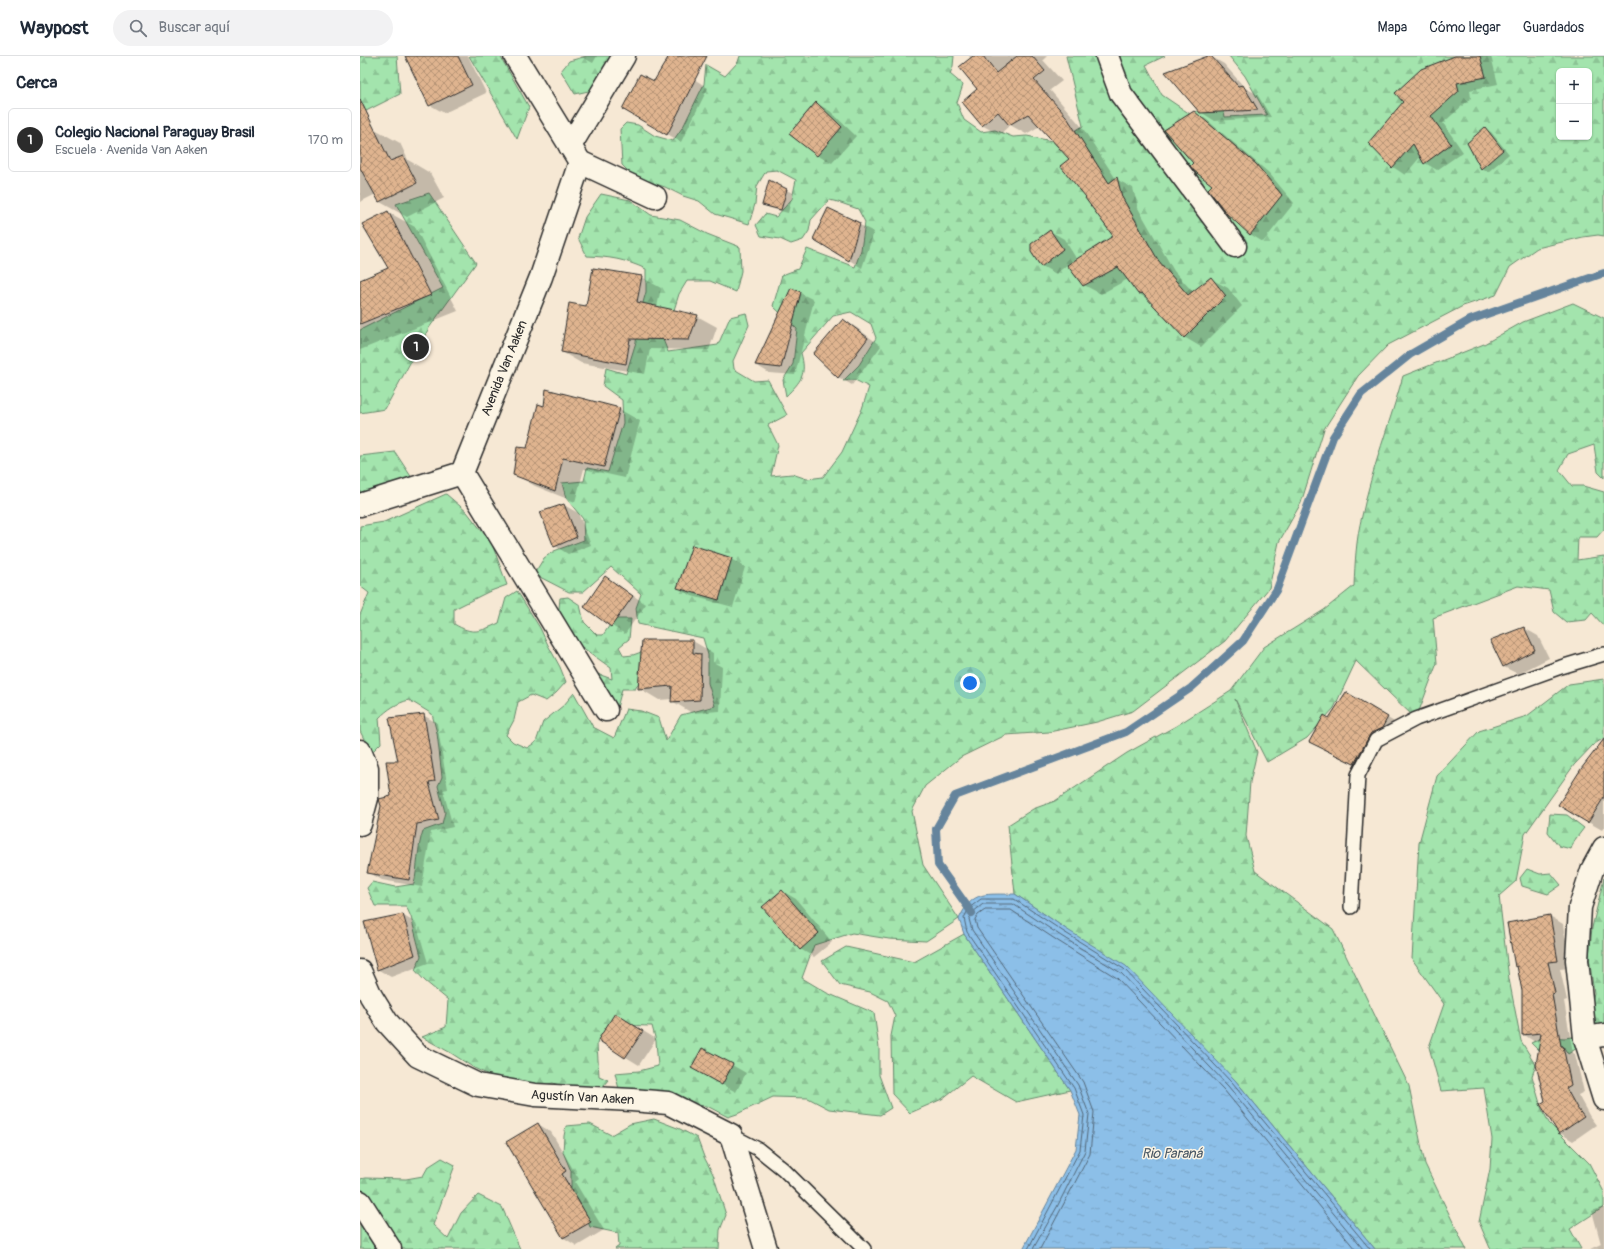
<!DOCTYPE html>
<html lang="es">
<meta charset="utf-8">
<style>
:root{--surface:#fff;--page:#f2f2f3;--text:#1f2937;--muted:#747a83;--line:#e0e1e3;--accent:#2b2b2b}
body{margin:0;font-family:Pangolin,sans-serif;background:var(--page);color:var(--text)}
.controls{position:absolute;right:12px;top:12px;display:grid;overflow:hidden;border-radius:6px;box-shadow:0 1px 3px #0004}
.controls button{width:36px;height:36px;display:grid;place-items:center;padding:0;border:0;border-bottom:1px solid var(--line);background:var(--surface);color:var(--text);font:20px sans-serif}
.you{position:absolute;left:610px;top:627px;width:14px;height:14px;margin:-10px;border:3px solid #fff;border-radius:50%;background:#1a73e8;box-shadow:0 0 0 6px #1a73e833}
.badge{display:grid;place-items:center;width:26px;height:26px;border-radius:50%;background:var(--accent);color:#fff;font-size:13px;font-weight:700}
.pin{position:absolute;translate:-50% -50%;border:2px solid #fff;box-shadow:0 1px 4px #0006}
.list{margin:0;padding:0;list-style:none}
h2{display:flex;justify-content:space-between;align-items:center;height:52px;margin:0;padding:0 16px;font-size:17px}
h2 small{font-size:13px;font-weight:400;color:var(--muted)}
.list li{display:grid;grid-template-columns:26px 1fr auto;gap:12px;align-items:center;box-sizing:border-box;height:64px;margin:0 8px 8px;padding:0 8px;border:1px solid var(--line);border-radius:6px}
.list b{display:block;font-size:15px;white-space:nowrap}
.list p{margin:0;font-size:13px;white-space:nowrap;color:var(--muted)}
.list em{font-size:13px;font-style:normal;color:var(--muted)}
.icon{flex:none;width:22px;height:22px;fill:none;stroke:currentColor;stroke-width:2;stroke-linecap:round;stroke-linejoin:round}
.map{position:relative;flex:none;width:1244px;height:1193px;overflow:hidden}
header{display:flex;align-items:center;gap:24px;box-sizing:border-box;height:56px;padding:0 20px;background:var(--surface);border-bottom:1px solid var(--line)}
header strong{font-size:19px}
nav{display:flex;gap:22px;margin-inline-start:auto;font-size:14px}
.search{width:280px;height:36px;background:var(--page);display:flex;align-items:center;gap:10px;box-sizing:border-box;padding:0 14px;border-radius:22px;color:var(--muted);font-size:15px}
main{display:flex}
aside{flex:1;background:var(--surface)}
.map>svg:first-child{display:block}
.forest{fill:url(#forest-firs);stroke:#67886c;fill-rule:evenodd}
.water{fill:url(#water-ripples);stroke:#65849c}
.shadow{fill:#0003}
.lines{fill:none;stroke-linecap:round;stroke-linejoin:round}
.shore{stroke:#526677;stroke-width:1}
.stream{stroke:#65849c;stroke-width:8}
.building{fill:url(#building-cross-hatch);stroke:#2b2b2b}
.service-casing{stroke:#2b2b2b;stroke-width:16}
.minor-casing{stroke:#2b2b2b;stroke-width:25}
.tertiary-casing{stroke:#2b2b2b;stroke-width:25}
.service{stroke:#fcf5e5;stroke-width:13}
.minor{stroke:#fcf5e5;stroke-width:22}
.tertiary{stroke:#fcf5e5;stroke-width:22}
.labels{text-anchor:middle;dominant-baseline:central;stroke-width:3;stroke-linejoin:round;paint-order:stroke}
.street-label{font-size:13px;fill:#2b2b2b;stroke:#fcf5e5}
.water-label{font-size:14px;font-style:italic;fill:#485764;stroke:#fcf5e5}
</style>
<header>
<strong>Waypost</strong>
<div class="search"><svg class="icon" aria-label="search" viewBox="0 0 24 24"><circle cx="10" cy="10" r="6"/><path d="M15 15l6 6"/></svg>Buscar aquí</div>
<nav><a>Mapa</a><a>Cómo llegar</a><a>Guardados</a></nav>
</header>
<main>
<aside>
<h2>Cerca<small></small></h2>
<ul class="list">
<li><span class="badge">1</span><div><b>Colegio Nacional Paraguay Brasil</b><p>Escuela · Avenida Van Aaken</p></div><em>170 m</em></li>
</ul>
</aside>
<div class="map">
<svg width="1244" height="1193" viewBox="0 0 1244 1193">
<defs>
<pattern id="forest-firs" width="22" height="20" patternUnits="userSpaceOnUse"><rect width="22" height="20" fill="#a3e4ad"/><path d="M5 1l3.5 6h-7zM16 11l3.5 6h-7z" fill="#8cc495"/></pattern>
<pattern id="water-ripples" width="26" height="14" patternUnits="userSpaceOnUse"><rect width="26" height="14" fill="#8cbfe8"/><path d="M2 4q2-2 4 0t4 0M15 11q2-2 4 0t4 0" fill="none" stroke="#79a4c7"/></pattern>
<pattern id="building-cross-hatch" width="8" height="8" patternUnits="userSpaceOnUse"><rect width="8" height="8" fill="#dfb48f"/><path d="M0 0l8 8M0 8l8-8" fill="none" stroke="#b59375"/></pattern>
</defs>
<rect width="100%" height="100%" fill="#f6e8d4"/>
<filter id="ink" filterUnits="userSpaceOnUse"><feTurbulence type="fractalNoise" baseFrequency=".025" numOctaves="2"/><feDisplacementMap in="SourceGraphic" scale="8" xChannelSelector="R" yChannelSelector="G"/><feConvolveMatrix kernelMatrix="1 2 1 2 8 2 1 2 1" color-interpolation-filters="sRGB"/></filter>
<g filter="url(#ink)">
<g class="forest">
<polygon points="0,0 37,0 40,38 0,58"/>
<polygon points="109,0 140,0 169,51 157,83"/>
<polygon points="227,0 259,0 233,34 215,38 201,15 209,5"/>
<path d="M380,0H594L593,10L590,18L603,29L597,47L604,64L621,76L635,74L653,81L667,80L697,86L723,70L706,0H805L786,9L802,39L830,58L862,44L865,61L907,59L885,20L869,0H1244V180L1238,179L1223,181L1177,192L1150,211L1136,239L1103,250L1028,289L998,320L964,373L941,447L919,486L909,532L865,585L773,655L737,666L689,676L646,679L601,701L565,730L552,755L563,809L599,863L566,885L529,883L492,877L454,889L442,922L467,937L514,957L519,992V1019L531,1052L520,1059L469,1053L448,1042L413,1041L377,1058L368,1061L347,1050L325,1048L259,1033L255,1017L279,1015L298,1010L296,985L292,970C274,970 242,965 237,988L239,1020L248,1024L239,1035L219,1036L193,1027L172,1031L127,1018L114,1012L91,997L62,981L86,971L88,944L65,925L55,914L61,900L51,861L46,850H15L7,832L12,826L35,831L54,828C58,811 57,792 63,775L82,768L85,756L78,730L82,721L79,694L77,677L72,658L49,644C37,647 28,653 19,662L21,687L11,697L0,675V559L9,537L0,530V470L24,466L86,438L107,456L132,488L147,529L128,536L94,553V568C113,579 119,576 139,567L146,542L157,535L180,572L188,589L200,611L206,626L196,637L186,645L171,639L158,646L154,664L146,679L153,686L167,692L176,686L183,666L204,649L214,637L233,671L254,682L266,653L281,655L299,662L306,685L321,659L355,650L348,627V599L343,582L278,568L276,552L281,538L251,511L223,536H209L174,518L184,502L194,495L224,484L223,463L206,442L202,427L224,425L227,412L248,416L263,367L262,344L243,330L246,312L266,318L276,286L279,261L286,236V213C264,203 250,201 227,200L218,182L225,161L241,138L270,144L291,159L320,164L347,178L380,191L381,215L376,236L350,225H327L319,238L314,254L302,281L308,296L358,289L370,261L386,257L389,269L373,305L374,313L394,325L408,324L427,359L408,369L418,389L411,420L432,418L447,423L463,421L482,396L502,353L509,331L495,324L483,325L499,309L516,282L511,268L491,256L473,260L441,297C447,319 441,325 426,340L423,324L433,308L437,273L413,250L422,219L438,213L447,193L495,211L501,194L505,166L498,153L478,146L469,144L451,164L449,175L443,184L431,188L420,183L401,180L396,169L405,158L416,161L432,143L436,124L417,114L406,115L397,130L395,148L389,168L355,158L339,145L323,140L305,131L274,121L262,109L260,73L266,67L278,69L295,80L313,85L324,69L344,28L346,9L365,20L378,6ZM1199,15H1229V81H1199Z"/>
<polygon points="69,137 116,207 69,272 25,353 0,357 0,274 83,232 36,148"/>
<path d="M1213,247L1244,262V422L1238,416L1234,389L1208,398L1199,414L1212,430H1223L1244,436V473L1237,481H1218L1217,504L1244,500V570L1232,557L1226,564L1206,566L1194,556L1189,534L1158,530L1073,562L1077,607L1056,663L996,605L974,652L947,682L907,706L875,643L897,696L890,726L886,780L895,815L973,873L1049,1030L1065,1108L1106,1193H1015L875,1024L706,873L655,838L648,769L673,753L695,745L767,697L816,670L871,635L904,591L964,554L994,530C995,507 996,483 1002,460C1012,412 1030,367 1043,320L1124,288L1163,266Z"/>
<polygon points="35,396 52,422 0,437 0,400"/>
<polygon points="208,541 220,549 224,566 237,579 243,579 254,563 271,563 269,583 259,591 264,600 273,599 287,594 287,614 275,633 262,633 254,663 235,617 252,623 251,612 197,573 200,542"/>
<polygon points="1244,623 1244,682 1233,689 1214,709 1165,778 1156,825 1139,840 1149,923 1161,985 1176,1009 1172,1020 1181,1051 1189,1067 1229,1107 1244,1136 1244,1151 1210,1173 1221,1193 1131,1193 1130,1192 1119,1166 1130,1113 1132,1083 1124,1032 1081,1035 1069,991 1084,948 1052,903 1059,787 1077,720 1119,675 1167,660 1209,628"/>
<polygon points="1190,758 1207,759 1224,772 1214,785 1211,793 1199,790 1188,776"/>
<polygon points="1167,813 1180,818 1191,817 1201,829 1188,838 1162,830 1160,822"/>
<polygon points="1244,822 1244,978 1239,979 1229,956 1234,937 1229,901 1232,872"/>
<polygon points="604,878 710,1034 656,1046 611,1020 582,1043 550,1057 532,1038 531,980 535,960 528,945 510,936 480,929 462,905 486,891 554,906"/>
<polygon points="1218,980 1220,990 1208,998 1203,990 1178,994 1171,987 1183,981 1205,982"/>
<polygon points="294,1063 320,1073 337,1082 344,1101 353,1118 366,1159 360,1174 359,1193 255,1193 259,1190 258,1177 230,1171 222,1151 211,1132 211,1115 203,1096 204,1080 206,1070 230,1068 251,1079 270,1068"/>
<polygon points="82,1102 95,1109 73,1169 88,1183 101,1157 118,1139 142,1151 160,1193 0,1193 0,1123 5,1122 46,1123 63,1120 68,1111"/>
</g>
<path class="water" d="M655,838L706,873L766,910L875,1024L1015,1193H663L716,1093L720,1059L710,1034L604,878L599,863C613,833 626,839 655,838Z"/>
<g class="shadow">
<polygon points="60,0 108,0 126,37 84,57 70,49"/>
<polygon points="220,0 237,0 233,7"/>
<polygon points="609,0 687,0 683,4 702,25 690,34 722,71 756,123 773,132 778,152 814,215 833,236 851,223 868,232 882,250 841,291 824,281 791,245 779,238 768,223 741,238 724,229 708,208 696,218 682,210 672,196 690,175 704,183 716,202 708,208 709,209 755,180 728,141 711,103 680,70 666,78 650,69 639,79 622,69 618,33 611,3"/>
<polygon points="850,0 864,8 885,32 897,38 911,61 855,65 841,56"/>
<polygon points="1098,0 1131,0 1138,28 1110,34 1111,42 1083,67 1103,96 1077,114 1065,107 1061,100 1045,119 1033,111"/>
<polygon points="320,14 348,32 321,86 263,52"/>
<polygon points="456,47 470,55 496,80 472,107 458,100 430,78"/>
<polygon points="834,56 847,64 909,117 934,147 903,186 890,178 853,129 834,107"/>
<polygon points="13,72 40,87 48,104 70,117 84,142 47,161 20,146 16,138 0,146 0,78"/>
<polygon points="1125,73 1131,76 1149,98 1128,116 1122,112"/>
<polygon points="426,134 433,137 428,157 410,152 403,149"/>
<polygon points="468,153 514,176 502,212 489,204"/>
<polygon points="28,156 55,171 98,255 0,294 0,225 29,212"/>
<polygon points="281,221 301,232 297,251 337,260 357,271 349,294 290,293 285,318 221,307 202,296 227,251"/>
<polygon points="440,237 454,244 435,319 409,317 396,309"/>
<polygon points="484,264 497,272 521,290 492,329 478,321"/>
<polygon points="185,352 259,353 280,365 265,422 224,413 215,446 175,430 154,418 168,394"/>
<polygon points="204,449 218,457 231,489 208,498 195,490"/>
<polygon points="371,503 385,511 373,551 332,540 318,532"/>
<polygon points="245,521 286,548 265,578 252,570 225,551"/>
<polygon points="1164,572 1178,580 1189,602 1158,618 1144,611 1131,585"/>
<polygon points="333,585 353,597 353,606 362,611 360,655 332,657 312,645 312,643 299,644 279,632"/>
<polygon points="986,637 1041,670 1025,685 1008,715 950,686 970,663"/>
<polygon points="63,659 77,667 88,733 83,734 93,771 71,776 62,831 22,824 8,816 32,741"/>
<polygon points="1244,687 1244,771 1242,774 1228,766"/>
<polygon points="422,835 436,843 472,886 454,901 440,893"/>
<polygon points="42,859 56,867 68,907 31,921 17,913"/>
<polygon points="1190,860 1203,868 1210,912 1200,913 1207,944 1204,945 1213,997 1215,998 1224,1036 1218,1039 1230,1061 1236,1069 1213,1085 1200,1077 1186,1045 1181,985 1175,986 1163,978 1163,935 1158,911 1156,910"/>
<polygon points="256,958 296,983 279,1009 266,1001"/>
<polygon points="372,1009 386,1017 376,1036 346,1020"/>
<polygon points="178,1068 191,1076 219,1123 215,1126 244,1174 217,1190 204,1182 147,1087"/>
<polygon points="1244,1151 1244,1193 1230,1193 1241,1188 1232,1155"/>
</g>
<g class="lines">
<g class="shore">
<polyline points="668,1193 720,1094 724,1059 714,1032 607,876 604,862 609,852 621,843 654,843 704,876 764,913 872,1027 1010,1193"/>
<polyline points="673,1193 697,1151 725,1095 729,1058 718,1029 612,874 609,863 613,856 623,848 653,848 701,880 761,917 868,1030 1003,1193"/>
<polyline points="680,1193 730,1098 734,1056 723,1026 617,872 615,863 618,859 625,854 651,854 698,885 757,922 864,1034 995,1193"/>
</g>
<polyline class="stream" points="612,857 578,809 576,773 595,740 766,676 831,632 883,585 917,533 973,381 1001,338 1051,298 1110,264 1244,217"/>
</g>
<g class="building">
<polygon points="45,0 98,0 112,29 69,50"/>
<polygon points="309,0 347,0 307,79 262,53 280,18 294,25"/>
<polygon points="613,0 623,0 636,17 657,0 672,0 685,15 674,24 706,60 749,127 757,121 762,141 798,204 828,239 851,221 866,240 824,282 782,237 778,238 758,211 723,230 707,209 753,180 725,142 726,141 700,110 709,103 668,58 649,69 638,56 622,70 602,46 617,33 599,11"/>
<polygon points="848,0 851,0 878,30 883,29 898,54 840,57 805,16"/>
<polygon points="1095,0 1120,0 1126,21 1097,27 1099,35 1071,60 1091,88 1064,108 1053,88 1032,112 1008,87 1043,46 1035,37 1061,13"/>
<polygon points="0,43 30,105 43,100 57,127 19,146 0,112"/>
<polygon points="456,46 482,71 457,100 429,78"/>
<polygon points="834,55 896,108 922,139 890,179 866,157 848,133 852,129 833,114 830,110 833,107 804,74"/>
<polygon points="1125,71 1143,94 1121,113 1107,87"/>
<polygon points="409,124 427,133 421,154 402,149"/>
<polygon points="468,152 500,167 489,205 453,183"/>
<polygon points="28,155 71,239 0,268 0,224 28,212 2,168"/>
<polygon points="690,174 703,193 681,211 671,196 671,188"/>
<polygon points="233,212 282,220 277,246 338,259 329,284 270,283 266,308 201,296 209,247 226,250"/>
<polygon points="431,232 441,236 421,312 395,309"/>
<polygon points="483,263 508,282 478,322 453,298"/>
<polygon points="186,333 260,352 244,411 203,402 195,435 153,419 157,391 167,392 178,348 184,350"/>
<polygon points="204,448 217,481 194,491 180,456"/>
<polygon points="332,489 372,502 359,544 317,532"/>
<polygon points="245,520 273,540 251,571 224,551"/>
<polygon points="1164,571 1175,594 1143,611 1130,584"/>
<polygon points="282,584 333,584 333,597 341,598 340,644 311,646 312,630 278,633"/>
<polygon points="986,636 1028,661 1022,672 1011,677 994,708 949,686 964,659 969,662"/>
<polygon points="64,658 75,725 69,726 79,764 57,768 49,824 7,817 21,750 19,743 31,740 26,705 38,705 29,662"/>
<polygon points="1244,683 1244,741 1228,767 1198,749 1221,713"/>
<polygon points="422,834 459,877 440,894 402,851"/>
<polygon points="43,858 55,899 17,914 4,866"/>
<polygon points="1190,859 1198,905 1188,906 1195,937 1192,938 1201,990 1203,990 1211,1029 1206,1032 1217,1052 1224,1061 1199,1078 1180,1048 1185,1045 1176,1009 1181,977 1162,979 1162,935 1157,910 1155,911 1147,867"/>
<polygon points="255,957 283,975 265,1002 238,984"/>
<polygon points="342,992 373,1008 362,1029 331,1012"/>
<polygon points="178,1067 206,1115 202,1118 231,1166 203,1182 146,1086"/>
</g>
<g class="lines">
<defs>
<g id="service">
<polyline points="991,851 998,719 1016,684 1056,663 1201,611 1244,598"/>
<polyline points="371,1079 398,1093 423,1113 504,1193"/>
</g>
<g id="minor">
<polyline points="155,0 220,106 295,141"/>
<polyline points="747,0 761,38 875,190"/>
<polyline points="210,90 264,0"/>
<polyline points="102,417 246,654"/>
<path id="s1" d="M0,449L102,417L181,221L220,106"/>
<polyline points="0,695 7,712 7,742 0,768"/>
<path id="s2" d="M0,915L11,940L27,966L58,1000L118,1029L175,1039L272,1044L308,1047L371,1079L406,1193"/>
<polyline points="1225,982 1244,979"/>
<polyline points="0,1146 30,1193"/>
</g>
<polyline id="tertiary" points="1244,792 1232,814 1220,851 1217,904 1225,982 1244,1043"/>
</defs>
<use href="#service" class="service-casing"/>
<use href="#minor" class="minor-casing"/>
<use href="#tertiary" class="tertiary-casing"/>
<use href="#service" class="service"/>
<use href="#minor" class="minor"/>
<use href="#tertiary" class="tertiary"/>
</g>
</g>
<g class="labels">
<g class="street-label">
<text stroke="none"><textPath href="#s1" startOffset="220">Avenida Van Aaken</textPath></text>
<text stroke="none"><textPath href="#s2" startOffset="276">Agustín Van Aaken</textPath></text>
</g>
<g class="water-label">
<text x="812" y="1097">Rio Paraná</text>
</g>
</g>
</svg>
<div class="controls">
<button>+</button>
<button>−</button>
</div>
<div class="you"></div>
<div class="pin badge" style="left:56px;top:291px">1</div>
</div>
</main>
